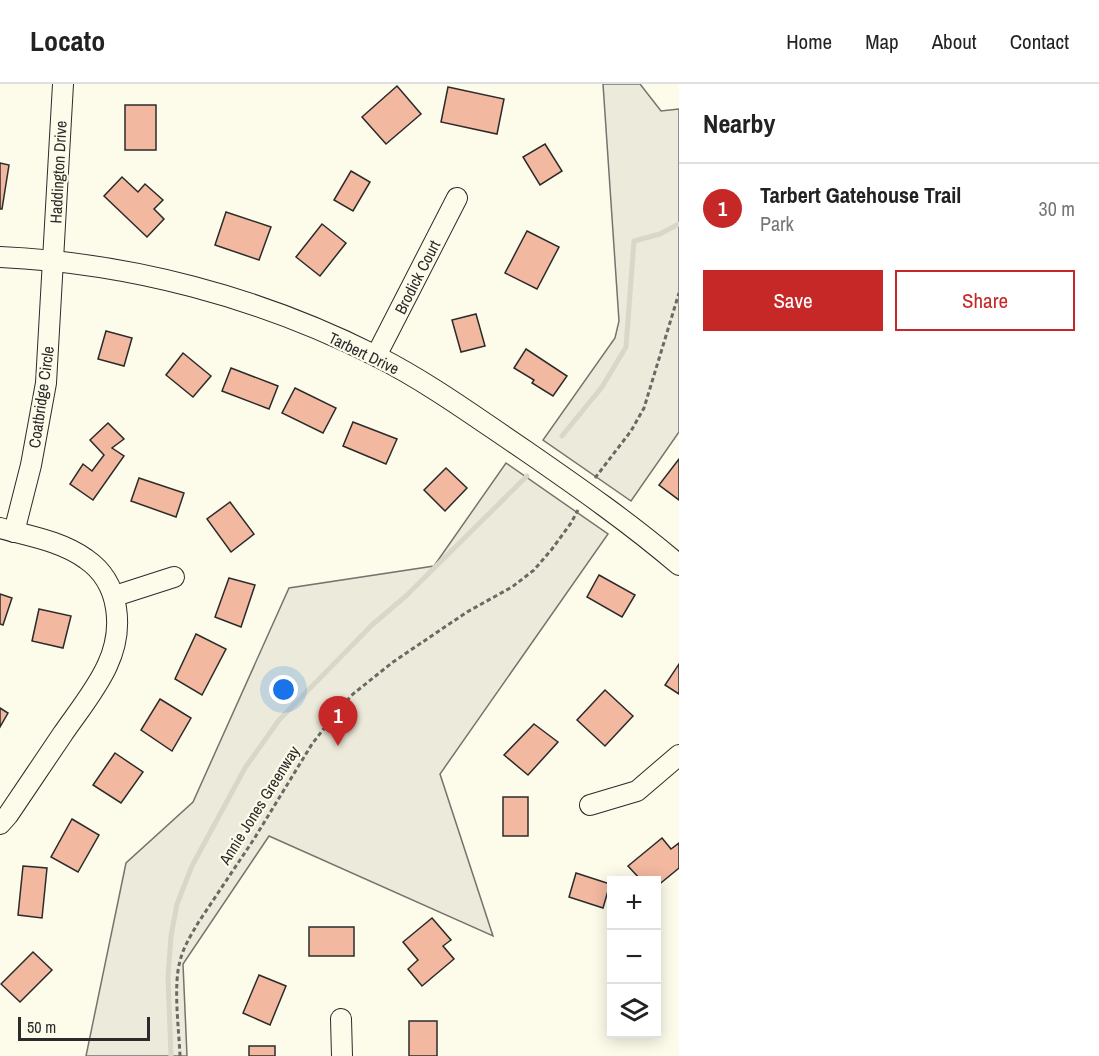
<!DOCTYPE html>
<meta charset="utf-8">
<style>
:root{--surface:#fff;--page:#f6f6f6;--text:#222;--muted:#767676;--line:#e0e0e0;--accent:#c62828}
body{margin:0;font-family:"Archivo Narrow",sans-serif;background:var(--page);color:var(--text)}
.controls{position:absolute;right:18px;bottom:18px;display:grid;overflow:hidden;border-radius:0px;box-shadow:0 3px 15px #0003}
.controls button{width:54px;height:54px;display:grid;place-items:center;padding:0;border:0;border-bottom:2px solid var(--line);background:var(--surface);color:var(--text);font:30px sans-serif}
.scale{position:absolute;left:18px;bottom:15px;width:132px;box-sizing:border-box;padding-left:6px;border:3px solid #2b2b2b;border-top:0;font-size:16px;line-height:21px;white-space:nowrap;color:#2b2b2b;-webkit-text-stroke:4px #fdfbea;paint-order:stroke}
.you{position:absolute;left:284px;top:606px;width:21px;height:21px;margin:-15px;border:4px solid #fff;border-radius:50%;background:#1a73e8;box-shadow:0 0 0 9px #1a73e833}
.badge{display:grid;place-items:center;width:39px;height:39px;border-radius:50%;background:var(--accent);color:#fff;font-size:20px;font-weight:700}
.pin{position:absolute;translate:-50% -50px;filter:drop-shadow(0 2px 3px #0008)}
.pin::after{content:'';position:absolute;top:32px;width:21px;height:18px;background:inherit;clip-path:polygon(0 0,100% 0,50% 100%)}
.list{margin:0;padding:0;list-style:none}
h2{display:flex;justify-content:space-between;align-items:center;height:78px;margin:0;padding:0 24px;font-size:26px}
h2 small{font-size:20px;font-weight:400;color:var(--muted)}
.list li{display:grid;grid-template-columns:39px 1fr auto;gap:18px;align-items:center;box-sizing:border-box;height:90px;padding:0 24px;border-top:2px solid var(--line)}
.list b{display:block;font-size:22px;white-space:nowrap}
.list p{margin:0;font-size:20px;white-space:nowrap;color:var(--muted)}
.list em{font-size:20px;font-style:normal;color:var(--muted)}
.actions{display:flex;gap:12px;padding:18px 24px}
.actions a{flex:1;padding:14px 0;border:2px solid var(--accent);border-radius:0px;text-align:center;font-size:21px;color:var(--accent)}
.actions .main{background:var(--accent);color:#fff}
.icon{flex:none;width:33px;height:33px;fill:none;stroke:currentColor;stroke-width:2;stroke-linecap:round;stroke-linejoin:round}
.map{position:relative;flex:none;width:679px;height:972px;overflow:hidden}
header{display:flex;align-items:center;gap:36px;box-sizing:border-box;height:84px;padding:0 30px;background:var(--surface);border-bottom:2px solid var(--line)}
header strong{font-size:28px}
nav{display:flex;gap:33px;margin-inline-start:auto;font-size:21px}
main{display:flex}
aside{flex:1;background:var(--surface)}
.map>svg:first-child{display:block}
.green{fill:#ecebdb;stroke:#74746e;stroke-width:1.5}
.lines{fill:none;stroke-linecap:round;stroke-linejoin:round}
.stream{stroke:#d8d7c9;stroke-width:5}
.building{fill:#f2b8a0;stroke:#2b2b2b;stroke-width:1.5}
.minor-casing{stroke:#2b2b2b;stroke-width:22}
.path{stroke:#6a6964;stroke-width:3;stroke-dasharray:4.5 3;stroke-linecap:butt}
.minor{stroke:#fdfbea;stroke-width:20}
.labels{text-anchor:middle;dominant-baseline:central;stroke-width:4.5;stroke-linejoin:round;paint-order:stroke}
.street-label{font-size:16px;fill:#2b2b2b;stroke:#fdfbea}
</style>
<header>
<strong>Locato</strong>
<nav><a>Home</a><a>Map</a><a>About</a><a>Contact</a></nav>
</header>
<main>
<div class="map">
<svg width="679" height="972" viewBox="0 0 679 972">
<rect width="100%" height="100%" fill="#fdfbea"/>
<g class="green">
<polygon points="603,0 640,0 661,27 679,25 679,348 631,417 543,356 615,254 619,237"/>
<polygon points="506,379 608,450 440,690 493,852 269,752 183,880 187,972 86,972 126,779 193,718 289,504 434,482"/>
</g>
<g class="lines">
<g class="stream">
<polyline points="562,352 602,303 626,263 634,157 660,150 679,140"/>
<polyline points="171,972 168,893 171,852 177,820 192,782 245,684 279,636 372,541 407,511 527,392"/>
</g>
</g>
<g class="building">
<polygon points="397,2 421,30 386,60 362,33"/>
<polygon points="448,3 504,15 497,50 441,38"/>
<rect x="125" y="21" width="31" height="45"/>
<polygon points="545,60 562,87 540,101 523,73"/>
<polygon points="0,79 9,81 2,125 0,125"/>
<polygon points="351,87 370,98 353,127 334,116"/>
<polygon points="122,93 138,108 145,100 163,116 154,125 164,135 147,153 104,112"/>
<polygon points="226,128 271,143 259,176 215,161"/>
<polygon points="322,140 346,159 320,192 296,173"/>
<polygon points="527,147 559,163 537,205 505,189"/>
<polygon points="476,230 485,262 461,268 452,236"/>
<polygon points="106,247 132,254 124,282 98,275"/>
<polygon points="526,265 567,292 553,312 532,299 534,296 514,284"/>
<polygon points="183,269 211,292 193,313 166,291"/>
<polygon points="231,284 278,302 269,325 222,307"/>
<polygon points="295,304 336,324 323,349 282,329"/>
<polygon points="353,338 397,355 386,380 343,362"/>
<polygon points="108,339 124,355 112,364 124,372 93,416 70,400 83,380 92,387 104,371 90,356"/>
<polygon points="679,375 679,416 659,401"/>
<polygon points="446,384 467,404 445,427 424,406"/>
<polygon points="139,394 184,409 176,433 131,417"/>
<polygon points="230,418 254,450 231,468 207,435"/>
<polygon points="599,491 635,511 622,533 587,513"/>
<polygon points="229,494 255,501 241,543 215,533"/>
<polygon points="0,510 12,514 3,541 0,540"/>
<polygon points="39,525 71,532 63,564 32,557"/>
<polygon points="196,550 226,565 202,611 175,595"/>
<polygon points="679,580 679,610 665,601"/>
<polygon points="605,606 633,632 605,662 577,636"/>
<polygon points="160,615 191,634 172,667 141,646"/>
<polygon points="0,624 8,629 0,643"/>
<polygon points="534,640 558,658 528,691 504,671"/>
<polygon points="115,669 143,688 121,719 93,701"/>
<rect x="503" y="713" width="25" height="39"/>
<polygon points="72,735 99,751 78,788 51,773"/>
<polygon points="662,754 671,765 679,759 679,784 656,803 656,796 641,796 628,782"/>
<polygon points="23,782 47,784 42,834 18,831"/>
<polygon points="576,789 610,800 603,824 569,813"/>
<polygon points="432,834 451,856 443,862 454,875 422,902 408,885 418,876 403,858"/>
<rect x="309" y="843" width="45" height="29"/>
<polygon points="33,868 52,886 20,918 1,900"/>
<polygon points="259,891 286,902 270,941 243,929"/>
<rect x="409" y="937" width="28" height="35"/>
<rect x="249" y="962" width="26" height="10"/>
</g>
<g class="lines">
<defs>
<g id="minor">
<path d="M0,173C130,179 259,213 376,272C428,298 477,334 526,367C578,403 630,439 679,481"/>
<polyline points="376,272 457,114"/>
<path d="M0,444C29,452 61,457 86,475C121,499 124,546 107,582C96,606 77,629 62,651C44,678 26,704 8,731L0,740"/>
<polyline points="14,448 31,381 46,299 63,0"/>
<polyline points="115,512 174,493"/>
<polyline points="590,721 637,707 679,671"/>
<polyline points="341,935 342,972"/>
</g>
</defs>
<use href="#minor" class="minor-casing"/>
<g class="path">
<polyline points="595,394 631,347 644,324 679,209"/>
<path d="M180,972C179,946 173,902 180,877C183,864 191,851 198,839L254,755L312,660L340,624L353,610L393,578L467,528L512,503L534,486L552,465L571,439L578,426"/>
</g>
<use href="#minor" class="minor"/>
</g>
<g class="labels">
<g class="street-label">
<text transform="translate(58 88) rotate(-87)">Haddington Drive</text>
<text transform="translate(417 193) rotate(-63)">Brodick Court</text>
<text transform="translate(364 269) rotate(26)">Tarbert Drive</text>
<text transform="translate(41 313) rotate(-82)">Coatbridge Circle</text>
<text transform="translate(259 721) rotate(-58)">Annie Jones Greenway</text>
</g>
</g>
</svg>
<div class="controls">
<button>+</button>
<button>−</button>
<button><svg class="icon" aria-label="layers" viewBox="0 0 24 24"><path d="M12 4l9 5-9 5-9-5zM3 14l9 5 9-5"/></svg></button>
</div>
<div class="scale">50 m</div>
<div class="you"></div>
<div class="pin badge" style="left:338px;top:662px">1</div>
</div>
<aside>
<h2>Nearby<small></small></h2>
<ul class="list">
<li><span class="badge">1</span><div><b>Tarbert Gatehouse Trail</b><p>Park</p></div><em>30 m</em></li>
</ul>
<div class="actions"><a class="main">Save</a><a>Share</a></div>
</aside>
</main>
